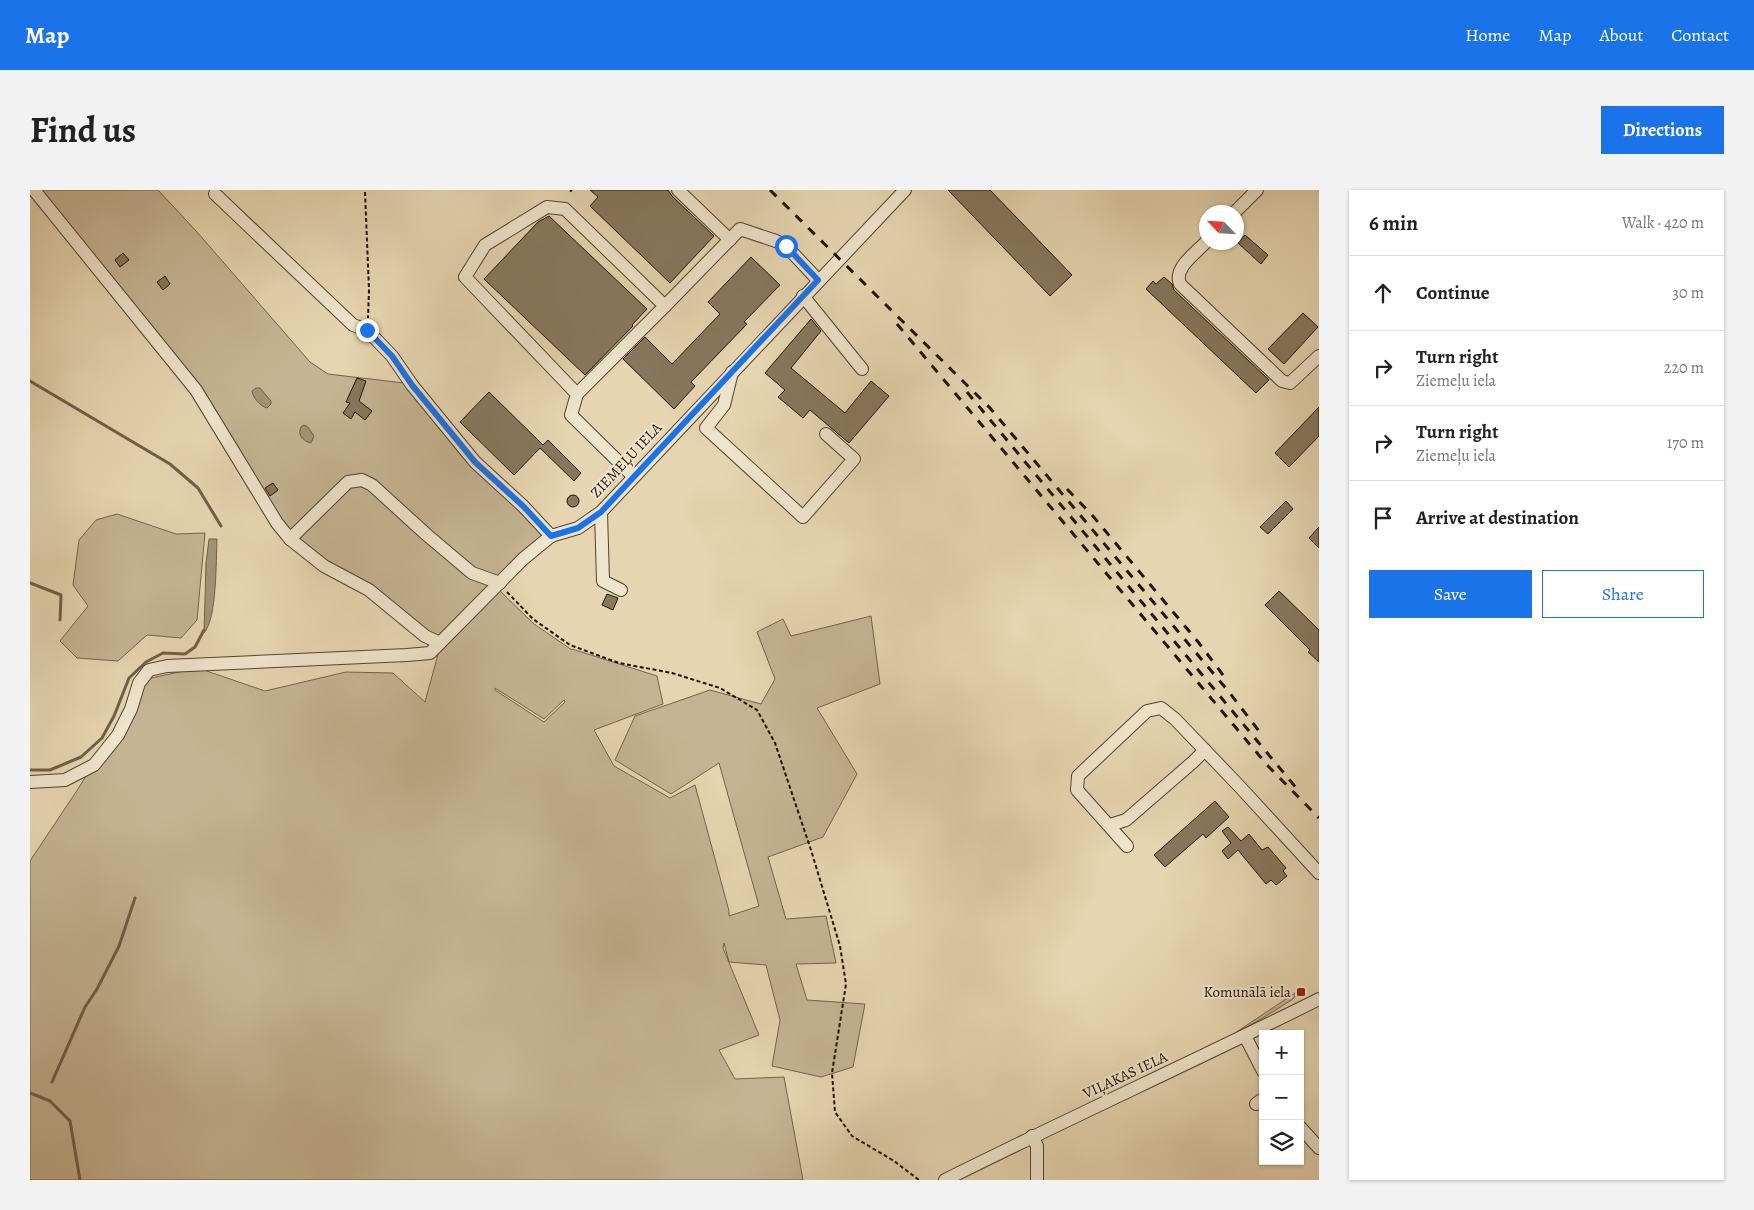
<!DOCTYPE html>
<meta charset="utf-8">
<style>
:root{--surface:#fff;--page:#f2f2f2;--text:#222;--muted:#767676;--line:#e0e0e0;--accent:#1a73e8}
body{margin:0;font-family:Alegreya,serif;background:var(--page);color:var(--text)}
.controls{position:absolute;right:15px;bottom:15px;display:grid;overflow:hidden;border-radius:0px;box-shadow:0 1px 4px #0004}
.controls button{width:45px;height:45px;display:grid;place-items:center;padding:0;border:0;border-bottom:1px solid var(--line);background:var(--surface);color:var(--text);font:25px sans-serif}
.compass{position:absolute;left:1169px;top:15px;width:45px;height:45px;border-radius:50%;background:var(--surface);box-shadow:0 1px 4px #0004;rotate:295deg}
.stop{position:absolute;width:15px;height:15px;margin:-11px;border:4px solid #1a73e8;border-radius:50%;background:#fff}
.stop.end{background:#1a73e8;border-color:#fff;box-shadow:0 1px 5px #0008}
.list{margin:0;padding:0;list-style:none}
h2{display:flex;justify-content:space-between;align-items:center;height:65px;margin:0;padding:0 20px;font-size:21px}
h2 small{font-size:16px;font-weight:400;color:var(--muted)}
.list li{display:grid;grid-template-columns:32px 1fr auto;gap:15px;align-items:center;box-sizing:border-box;height:75px;padding:0 20px;border-top:1px solid var(--line)}
.list b{display:block;font-size:19px;white-space:nowrap}
.list p{margin:0;font-size:16px;white-space:nowrap;color:var(--muted)}
.list em{font-size:16px;font-style:normal;color:var(--muted)}
.actions{display:flex;gap:10px;padding:15px 20px}
.actions a{flex:1;padding:11px 0;border:1px solid var(--accent);border-radius:0px;text-align:center;font-size:18px;color:var(--accent)}
.actions .main{background:var(--accent);color:#fff}
.icon{flex:none;width:28px;height:28px;fill:none;stroke:currentColor;stroke-width:2;stroke-linecap:round;stroke-linejoin:round}
.map{position:relative;flex:none;width:1289px;height:990px;overflow:hidden;border-radius:0px}
header{display:flex;align-items:center;gap:30px;box-sizing:border-box;height:70px;padding:0 25px;background:var(--accent);color:#fff}
header strong{font-size:24px}
nav{display:flex;gap:28px;margin-inline-start:auto;font-size:18px}
.intro{display:flex;align-items:center;justify-content:space-between;box-sizing:border-box;height:120px;padding:0 30px}
h1{margin:0;font-size:35px}
.button{padding:12px 22px;border-radius:0px;background:var(--accent);color:#fff;font-size:18px;font-weight:700}
main{display:flex;gap:30px;padding:0 30px}
aside{flex:1;background:var(--surface);border-radius:0px;box-shadow:0 1px 4px #0004}
.map>svg:first-child{display:block}
.green{fill:#c5b493;stroke:#73634c;fill-rule:evenodd}
.water{fill:#a39376;stroke:#6f5f49}
.lines{fill:none;stroke-linecap:round;stroke-linejoin:round}
.stream{stroke:#6f5f49;stroke-width:3}
.building{fill:#87775e;stroke:#211206}
.minor-casing{stroke:#524330;stroke-width:14}
.path{stroke:#211206;stroke-width:2;stroke-dasharray:4 2.5;stroke-linecap:butt}
.minor{stroke:#efe4cc;stroke-width:12}
.rail{stroke:#211206;stroke-width:3;stroke-dasharray:9 9;stroke-linecap:butt}
.route{stroke:#1a73e8;stroke-width:6}
.poi-dot{fill:#8f2418;stroke:#efe4cc;stroke-width:2}
.labels{text-anchor:middle;dominant-baseline:central;stroke-width:4;stroke-linejoin:round;paint-order:stroke}
.street-label{font-size:15px;fill:#211206;stroke:#efe4cc}
.poi-label{font-size:15px;fill:#211206;stroke:#efe4cc;text-anchor:end}
</style>
<header>
<strong>Map</strong>
<nav><a>Home</a><a>Map</a><a>About</a><a>Contact</a></nav>
</header>
<div class="intro"><h1>Find us</h1><a class="button">Directions</a></div>
<main>
<div class="map">
<svg width="1289" height="990" viewBox="0 0 1289 990">
<rect width="100%" height="100%" fill="#e6d5b0"/>
<filter id="stains"><feTurbulence type="fractalNoise" baseFrequency=".004" numOctaves="4"/><feColorMatrix values="0 0 0 0 .2 0 0 0 0 .09 0 0 0 0 .02 0 0 0 .5 -.17"/></filter>
<radialGradient id="worn" r=".72"><stop offset=".6" stop-color="#630" stop-opacity="0"/><stop offset="1" stop-color="#630" stop-opacity=".3"/></radialGradient>
<g class="green">
<path d="M0,0H128L167,42L280,172L298,184L374,193L514,345L468,399L504,434L542,460V459L627,486L633,514L564,540L584,576L640,608L665,595L699,721V726L729,716L689,573L641,604L585,570L605,526L680,500L731,514L745,489L727,442L753,429L761,446L841,426L850,494L787,518L827,584L793,647L738,667L756,729L796,726L806,773L766,774L777,810L835,814L823,877L791,887L742,876L750,830L736,775L699,772L694,753L693,758L729,845L689,860L705,889L754,887L773,990H0V671L48,599L97,519L121,488L168,478L235,501L316,482L363,483L395,512L410,457L255,346L168,207ZM465,498L514,529L534,510L535,512L514,532L465,500Z"/>
<polygon points="87,324 146,344 175,343 167,430 151,448 117,445 88,471 47,468 30,451 58,416 43,395 49,350 66,330"/>
<polygon points="1265,803 1265,806 1263,809 1233,828 1202,845"/>
</g>
<g class="water">
<path d="M226,198H230L241,211V214L237,218C230,216 223,208 222,201Z"/>
<path d="M274,235L278,237L284,246L281,253C273,251 267,245 271,237Z"/>
<path d="M179,349H187C186,370 187,429 174,443L176,373Z"/>
</g>
<g class="lines">
<g class="stream">
<polyline points="0,191 140,274 168,298 191,336"/>
<polyline points="0,393 31,405 30,430"/>
<polyline points="0,580 20,580 51,567 72,548 84,526 99,488 116,472 133,463 155,464 165,457 174,440"/>
<polyline points="22,892 55,817 67,799 89,756 105,708"/>
<polyline points="0,903 20,911 40,931 50,990"/>
</g>
</g>
<g class="building">
<polygon points="560,0 638,0 642,6 684,46 640,93 560,16 568,7"/>
<polygon points="918,0 960,0 1042,85 1020,106"/>
<polygon points="519,26 617,119 602,135 603,136 555,185 454,89 508,32"/>
<polygon points="1215,45 1238,65 1231,74 1208,53"/>
<polygon points="93,63 99,70 90,77 85,70"/>
<polygon points="721,67 750,95 714,132 717,134 661,192 665,196 644,219 593,169 615,147 642,174 690,124 678,112"/>
<polygon points="135,86 140,94 133,100 127,92"/>
<polygon points="1134,87 1142,94 1144,100 1239,190 1226,203 1116,99 1123,91 1126,94"/>
<polygon points="1273,123 1288,137 1254,174 1238,159"/>
<polygon points="781,129 791,141 761,178 815,223 841,191 859,206 819,253 780,220 773,228 748,207 755,200 735,183"/>
<polygon points="327,188 336,191 329,211 342,221 335,230 325,222 321,229 313,223 320,213 316,212"/>
<polygon points="459,202 513,255 518,250 551,283 544,291 510,258 484,285 430,232"/>
<polygon points="1289,217 1289,246 1259,277 1245,263"/>
<polygon points="578,282 586,291 578,299 569,291"/>
<polygon points="243,293 248,300 240,306 235,298"/>
<circle cx="543" cy="311" r="6"/>
<polygon points="1256,311 1263,319 1238,344 1230,337"/>
<polygon points="1289,337 1289,358 1279,348"/>
<polygon points="1249,401 1289,440 1289,472 1278,462 1280,460 1235,415"/>
<polygon points="577,404 588,408 583,420 572,415"/>
<polygon points="1185,611 1199,627 1176,648 1173,644 1135,677 1124,665"/>
<polygon points="1198,637 1211,651 1219,644 1232,660 1238,657 1256,678 1253,681 1257,686 1246,695 1241,690 1236,694 1208,660 1198,669 1192,661 1201,653 1192,641"/>
</g>
<g class="lines">
<defs>
<g id="minor">
<polyline points="4,0 166,200 247,333 260,349 294,376 339,400 395,446 410,453"/>
<polyline points="648,0 700,50"/>
<polyline points="185,4 323,135 337,140 362,166 382,195 445,272 493,316 521,346 548,338 571,322 875,0"/>
<polyline points="1205,22 1227,0"/>
<path d="M1176,52C1166,63 1143,78 1150,94L1252,191L1260,193L1289,166"/>
<polyline points="773,106 832,179"/>
<polyline points="635,116 710,39 746,51 756,56 788,90"/>
<polyline points="702,182 694,215 676,238 773,327 824,269 796,244"/>
<polyline points="547,204 635,116 535,19 517,17 455,55 435,87 547,204 541,225 603,286"/>
<polyline points="571,322 573,391 591,400"/>
<polyline points="260,349 318,292 332,290 342,295 397,345 442,383 470,393"/>
<polyline points="0,592 35,590 64,575 88,545 101,519 109,493 119,480 137,476 377,465 400,463 493,369 521,346"/>
<polyline points="1080,635 1096,630 1163,572 1175,560"/>
<polyline points="1097,656 1047,600 1048,586 1117,521 1131,518 1145,529 1211,598 1289,683"/>
<polyline points="1215,846 1233,881"/>
<polyline points="1226,914 1233,909"/>
<polyline points="1270,937 1289,958"/>
<polyline points="1002,946 1007,956 1007,990"/>
<path d="M915,990C1039,928 1165,871 1289,809"/>
</g>
</defs>
<use href="#minor" class="minor-casing"/>
<g class="path">
<polyline points="335,2 339,100 338,128"/>
<polyline points="477,402 503,429 540,455 589,473 642,483 690,498 727,520 745,553 781,660 810,756 816,794 802,883 805,922 822,946 864,971 889,990"/>
</g>
<use href="#minor" class="minor"/>
<g class="rail">
<polyline points="540,0 542,1"/>
<polyline points="740,0 960,218 1199,502 1232,545"/>
<polyline points="867,134 1238,576 1289,628"/>
<polyline points="937,202 1268,600"/>
<polyline points="1037,299 1062,325 1169,453 1196,489"/>
</g>
</g>
<g class="lines">
<polyline class="route" points="337,140 362,166 382,195 445,272 493,316 521,346 548,338 571,322 788,90 756,56"/>
</g>
<rect class="poi-dot" x="1266" y="797" width="10" height="10" rx="2.5"/>
<g class="labels">
<g class="street-label">
<text transform="translate(596 270) rotate(-47)">ZIEMEĻU IELA</text>
<text transform="translate(1095 885) rotate(-25)">VIĻAKAS IELA</text>
</g>
<g class="poi-label">
<text x="1261" y="802">Komunālā iela</text>
</g>
</g>
<rect width="100%" height="100%" filter="url(#stains)"/>
<rect width="100%" height="100%" fill="url(#worn)"/>
</svg>
<div class="controls">
<button>+</button>
<button>−</button>
<button><svg class="icon" aria-label="layers" viewBox="0 0 24 24"><path d="M12 4l9 5-9 5-9-5zM3 14l9 5 9-5"/></svg></button>
</div>
<svg class="compass" viewBox="-18 -18 36 36"><path d="M0-13l5 13h-10z" fill="#e53935"/><path d="M0 13l5-13h-10z" fill="#767676"/></svg>
<div class="stop" style="left:756px;top:56px"></div>
<div class="stop end" style="left:337px;top:140px"></div>
</div>
<aside>
<h2>6 min<small>Walk · 420 m</small></h2>
<ul class="list">
<li><svg class="icon" aria-label="ahead" viewBox="0 0 24 24"><path d="M12 20V5M6 11l6-6 6 6"/></svg><div><b>Continue</b></div><em>30 m</em></li>
<li><svg class="icon" aria-label="right" viewBox="0 0 24 24"><path d="M7 20v-9h11M14 6l5 5-5 5"/></svg><div><b>Turn right</b><p>Ziemeļu iela</p></div><em>220 m</em></li>
<li><svg class="icon" aria-label="right" viewBox="0 0 24 24"><path d="M7 20v-9h11M14 6l5 5-5 5"/></svg><div><b>Turn right</b><p>Ziemeļu iela</p></div><em>170 m</em></li>
<li><svg class="icon" aria-label="arrive" viewBox="0 0 24 24"><path d="M6 21V4h12l-3 4 3 4H6"/></svg><div><b>Arrive at destination</b></div></li>
</ul>
<div class="actions"><a class="main">Save</a><a>Share</a></div>
</aside>
</main>
